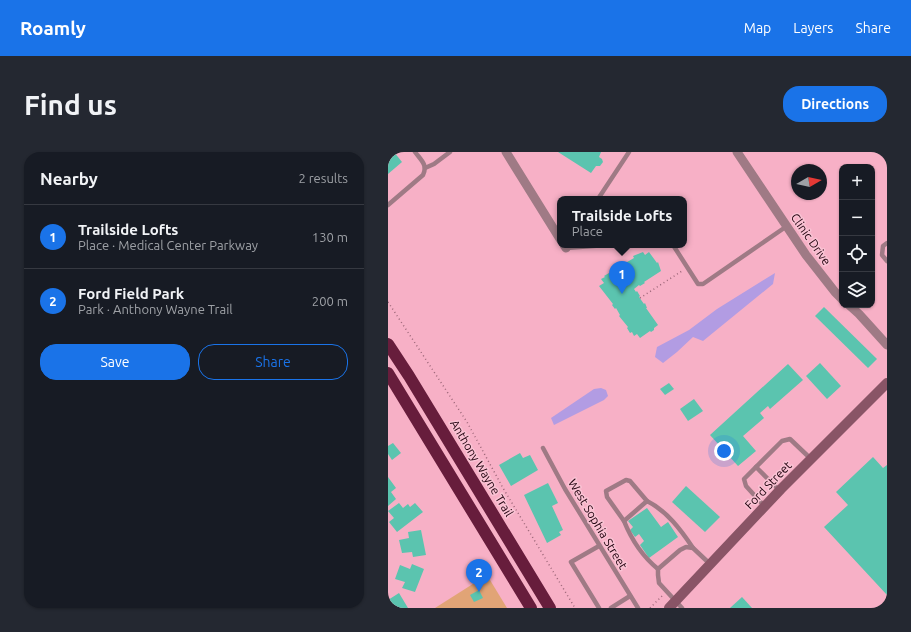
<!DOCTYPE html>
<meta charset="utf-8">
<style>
:root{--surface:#171b24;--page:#242831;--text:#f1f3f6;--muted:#9ea1a6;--line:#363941;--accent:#1a73e8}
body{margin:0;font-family:Ubuntu,sans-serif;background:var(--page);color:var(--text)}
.controls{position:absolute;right:12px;top:12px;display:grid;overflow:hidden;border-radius:8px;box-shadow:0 1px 3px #0004}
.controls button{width:36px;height:36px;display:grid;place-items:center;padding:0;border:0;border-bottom:1px solid var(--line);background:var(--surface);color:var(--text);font:20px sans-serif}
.compass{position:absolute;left:403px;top:12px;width:36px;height:36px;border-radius:50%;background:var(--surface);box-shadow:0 1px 3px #0004;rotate:81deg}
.you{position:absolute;left:336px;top:299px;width:14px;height:14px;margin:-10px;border:3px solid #fff;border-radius:50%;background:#1a73e8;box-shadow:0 0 0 6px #1a73e833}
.badge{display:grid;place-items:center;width:26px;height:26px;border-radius:50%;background:var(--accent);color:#fff;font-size:13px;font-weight:700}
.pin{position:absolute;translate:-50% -33px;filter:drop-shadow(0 1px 2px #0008)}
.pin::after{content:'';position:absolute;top:21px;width:14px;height:12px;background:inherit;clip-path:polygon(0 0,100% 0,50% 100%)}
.popup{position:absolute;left:169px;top:44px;width:130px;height:52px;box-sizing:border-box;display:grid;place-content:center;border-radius:8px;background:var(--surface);filter:drop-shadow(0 1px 3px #0005);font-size:13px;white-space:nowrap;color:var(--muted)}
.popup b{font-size:15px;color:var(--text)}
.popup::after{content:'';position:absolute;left:50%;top:100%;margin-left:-8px;border:8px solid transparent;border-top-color:var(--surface)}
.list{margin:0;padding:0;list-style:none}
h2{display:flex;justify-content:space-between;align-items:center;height:52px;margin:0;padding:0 16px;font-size:17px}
h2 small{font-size:13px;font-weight:400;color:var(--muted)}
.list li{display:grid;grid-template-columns:26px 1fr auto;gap:12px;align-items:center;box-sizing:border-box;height:64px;padding:0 16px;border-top:1px solid var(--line)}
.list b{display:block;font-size:15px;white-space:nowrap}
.list p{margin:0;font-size:13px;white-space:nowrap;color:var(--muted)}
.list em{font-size:13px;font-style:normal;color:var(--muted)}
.actions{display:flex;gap:8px;padding:12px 16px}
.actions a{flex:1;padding:9px 0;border:1px solid var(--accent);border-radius:16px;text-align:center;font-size:14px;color:var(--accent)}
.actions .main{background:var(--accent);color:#fff}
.icon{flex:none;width:22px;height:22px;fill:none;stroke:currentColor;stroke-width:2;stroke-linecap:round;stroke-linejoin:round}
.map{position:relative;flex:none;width:499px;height:456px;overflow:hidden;border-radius:16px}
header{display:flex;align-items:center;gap:24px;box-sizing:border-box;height:56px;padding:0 20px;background:var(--accent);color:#fff}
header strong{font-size:19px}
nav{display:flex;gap:22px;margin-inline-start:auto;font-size:14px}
.intro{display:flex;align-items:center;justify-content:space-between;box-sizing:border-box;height:96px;padding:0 24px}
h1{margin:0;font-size:28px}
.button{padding:10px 18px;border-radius:16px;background:var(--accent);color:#fff;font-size:14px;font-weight:700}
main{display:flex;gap:24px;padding:0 24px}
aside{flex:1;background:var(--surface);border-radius:16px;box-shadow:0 1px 3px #0004}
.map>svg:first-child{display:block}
.green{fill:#e1a476}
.water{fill:#b29ce3}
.building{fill:#5bc4af}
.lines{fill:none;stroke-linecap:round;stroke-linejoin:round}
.path{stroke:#9d6779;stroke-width:1.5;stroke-dasharray:1 3;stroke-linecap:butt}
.lane{stroke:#9f7a85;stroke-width:4.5}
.street{stroke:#9f7a85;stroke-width:9}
.secondary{stroke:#895466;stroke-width:10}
.highway{stroke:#671d3c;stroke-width:12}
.labels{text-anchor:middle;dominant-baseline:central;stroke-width:3;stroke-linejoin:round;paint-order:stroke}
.street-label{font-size:12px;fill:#220410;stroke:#fac3d4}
</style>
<header>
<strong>Roamly</strong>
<nav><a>Map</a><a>Layers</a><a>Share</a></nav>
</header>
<div class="intro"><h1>Find us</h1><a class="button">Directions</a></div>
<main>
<aside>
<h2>Nearby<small>2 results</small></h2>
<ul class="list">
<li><span class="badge">1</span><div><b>Trailside Lofts</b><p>Place · Medical Center Parkway</p></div><em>130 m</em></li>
<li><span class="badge">2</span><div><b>Ford Field Park</b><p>Park · Anthony Wayne Trail</p></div><em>200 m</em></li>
</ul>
<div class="actions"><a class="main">Save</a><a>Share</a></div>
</aside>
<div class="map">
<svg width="499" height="456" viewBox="0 0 499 456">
<rect width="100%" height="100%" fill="#f7b0c6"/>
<polygon class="green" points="99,423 119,456 47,456"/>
<g class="water">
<polygon points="387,121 385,132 315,189 305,185 289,200 275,211 267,205 269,195 301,178 329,157"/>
<polygon points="213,236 218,238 220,244 216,248 166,273 163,266 206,237"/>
</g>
<g class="building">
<polygon points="0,0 6,0 14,10 0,22"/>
<polygon points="170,0 213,0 211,5 214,7 215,10 212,14 208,14 203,21"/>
<polygon points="255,100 257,103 261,100 269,111 270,110 273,119 256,130 257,131 252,134 251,133 246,137 248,140 249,139 252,144 251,145 256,152 257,151 259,156 258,156 270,173 266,176 266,178 263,180 262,179 252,186 249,182 246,184 244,180 242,181 239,176 240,175 231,164 232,163 228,156 227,157 224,153 225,152 211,134 216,131 213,127 217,125 216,124 221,121 222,122 228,118 227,117 246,106 245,104"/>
<polygon points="436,155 489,207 480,216 427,164"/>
<polygon points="432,211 453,234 439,247 418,224"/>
<polygon points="400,212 415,228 382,257 380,254 372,261 376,266 355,284 368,299 350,314 322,283"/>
<polygon points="281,231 286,237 277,243 272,237"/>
<polygon points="306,247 315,259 300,269 292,257"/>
<polygon points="5,291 13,301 4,308 0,302 0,294"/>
<polygon points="132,301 135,306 142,303 150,318 123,334 111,313"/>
<polygon points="485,305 495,316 499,313 499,443 436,375 460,353 448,340"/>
<polygon points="0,325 8,336 3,340 8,347 0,354"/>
<polygon points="160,331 170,351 164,354 175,378 171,380 173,383 159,391 136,343"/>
<polygon points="298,334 332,365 317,380 284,350"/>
<polygon points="11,351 15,356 20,352 22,355 27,351 35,360 9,380 1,370 6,366 0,359"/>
<polygon points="259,356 273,375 280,370 290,385 261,406 252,393 256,389 251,382 247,385 242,378 245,375 240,369"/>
<polygon points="33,378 38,403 25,405 24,400 14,401 11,388 21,386 20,380"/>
<polygon points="24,412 36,417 27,440 14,436 17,430 7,427 12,413 22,417"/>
<polygon points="91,438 95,446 86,450 82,443"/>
<polygon points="11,441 20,456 0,456 0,448"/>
<polygon points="354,445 364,456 342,456"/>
</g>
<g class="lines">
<g class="path">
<polyline points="252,146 294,119"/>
<polyline points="0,150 79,270 115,336 187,456"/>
<polyline points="262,456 274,444"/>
</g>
<g class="lane">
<polyline points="37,16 46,12 62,0"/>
<polyline points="210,47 241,0"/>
<path d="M0,53L35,23C40,13 33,8 27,0"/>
<polyline points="499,91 495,94 494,103 499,109"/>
<polyline points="285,93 310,132 315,132 399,74"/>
<polyline points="178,96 218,93"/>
<polyline points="155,296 177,337 250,456"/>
<polyline points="368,315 392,339"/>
<polyline points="377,355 358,334 356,327 394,289 402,287 423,307"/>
<polyline points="236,369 219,345 218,339 238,328 242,329 259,349"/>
<path d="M270,417C254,404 244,389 236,369L259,349C279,359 293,378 305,396"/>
<polyline points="211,456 183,410 211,394"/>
<polyline points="223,456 242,444"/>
<polyline points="294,456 271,431 270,423 270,417 292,398 298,395 305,396 322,412"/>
</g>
<g class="street">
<polyline points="118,0 172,87"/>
<polyline points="349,0 418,103 447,140 454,147"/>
<polyline points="176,93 178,96"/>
<polyline points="461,153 471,162 499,193"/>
</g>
<polyline class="secondary" points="281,456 393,337 499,231"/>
<g class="highway">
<polyline points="0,192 21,224 162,456"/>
<polyline points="0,221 143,456"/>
</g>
</g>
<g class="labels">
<g class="street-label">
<text transform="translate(423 87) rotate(55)">Clinic Drive</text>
<text transform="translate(94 316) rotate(59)">Anthony Wayne Trail</text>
<text transform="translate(380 333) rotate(-46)">Ford Street</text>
<text transform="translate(210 372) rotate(59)">West Sophia Street</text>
</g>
</g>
</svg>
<div class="controls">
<button>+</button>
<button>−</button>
<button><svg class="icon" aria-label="locate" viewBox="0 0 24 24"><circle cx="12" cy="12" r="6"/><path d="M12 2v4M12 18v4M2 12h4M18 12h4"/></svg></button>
<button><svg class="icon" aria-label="layers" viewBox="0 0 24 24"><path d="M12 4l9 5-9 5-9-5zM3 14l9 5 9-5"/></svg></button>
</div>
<svg class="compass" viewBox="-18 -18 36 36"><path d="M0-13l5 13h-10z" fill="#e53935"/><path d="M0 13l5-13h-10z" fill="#9ea1a6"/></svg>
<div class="you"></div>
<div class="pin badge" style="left:234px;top:142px">1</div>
<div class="popup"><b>Trailside Lofts</b>Place</div>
<div class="pin badge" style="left:91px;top:440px">2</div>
</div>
</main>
